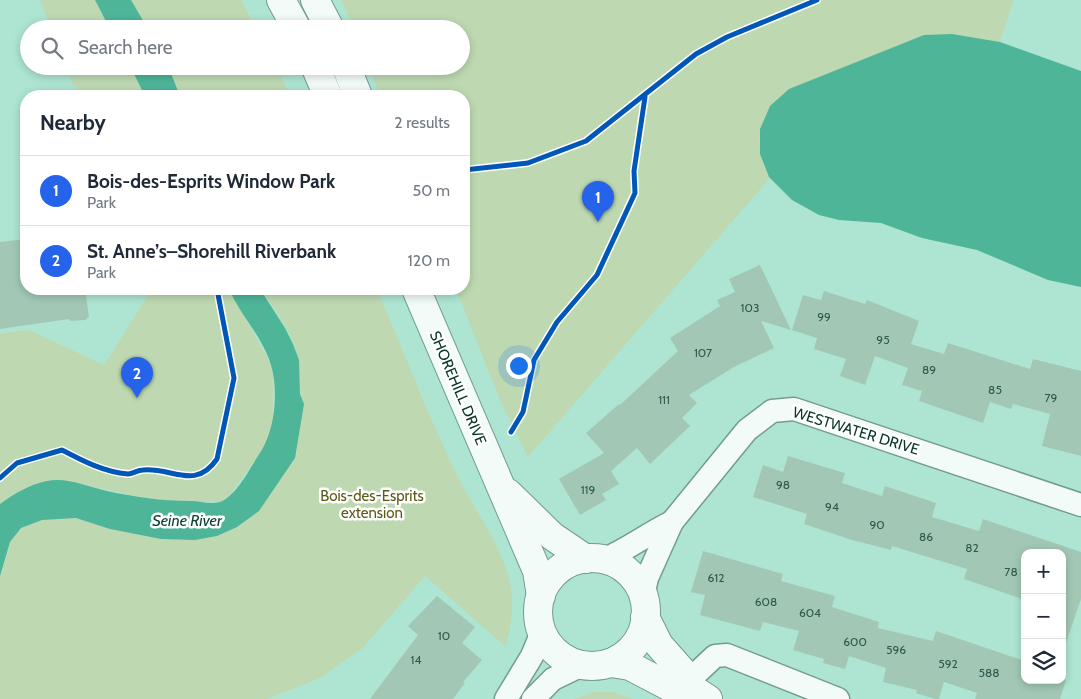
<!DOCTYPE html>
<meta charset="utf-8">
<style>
:root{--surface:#fff;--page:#f2f2f3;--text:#1f2937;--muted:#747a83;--line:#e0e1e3;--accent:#2563eb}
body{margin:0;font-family:Cabin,sans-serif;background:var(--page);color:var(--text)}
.controls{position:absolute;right:15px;bottom:15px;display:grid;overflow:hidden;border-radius:10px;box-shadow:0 2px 8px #0003}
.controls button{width:45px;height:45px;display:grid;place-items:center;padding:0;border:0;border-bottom:1px solid var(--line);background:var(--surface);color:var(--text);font:25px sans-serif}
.you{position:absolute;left:518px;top:365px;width:18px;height:18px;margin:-12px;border:4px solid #fff;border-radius:50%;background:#1a73e8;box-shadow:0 0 0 8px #1a73e833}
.badge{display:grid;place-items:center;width:32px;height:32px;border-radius:50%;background:var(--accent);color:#fff;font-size:16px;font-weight:700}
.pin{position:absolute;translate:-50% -41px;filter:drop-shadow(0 1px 2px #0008)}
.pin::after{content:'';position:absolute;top:26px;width:18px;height:15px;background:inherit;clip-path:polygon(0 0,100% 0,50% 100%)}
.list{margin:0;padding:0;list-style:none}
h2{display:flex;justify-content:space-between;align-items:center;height:65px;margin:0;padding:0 20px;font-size:21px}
h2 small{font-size:16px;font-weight:400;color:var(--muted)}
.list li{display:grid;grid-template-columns:32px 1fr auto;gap:15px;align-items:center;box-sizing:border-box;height:70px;padding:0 20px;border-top:1px solid var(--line)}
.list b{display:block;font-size:19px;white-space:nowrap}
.list p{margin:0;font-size:16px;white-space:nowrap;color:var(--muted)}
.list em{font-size:16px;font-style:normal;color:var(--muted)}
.icon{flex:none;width:28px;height:28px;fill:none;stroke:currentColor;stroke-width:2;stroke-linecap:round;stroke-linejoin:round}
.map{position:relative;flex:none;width:1081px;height:699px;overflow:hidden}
.search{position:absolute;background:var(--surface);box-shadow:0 2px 8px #0003;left:20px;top:20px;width:450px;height:55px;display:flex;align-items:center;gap:12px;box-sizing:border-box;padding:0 18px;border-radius:28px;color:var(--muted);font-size:19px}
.panel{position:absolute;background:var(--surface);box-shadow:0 2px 8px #0003;left:20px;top:90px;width:450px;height:205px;border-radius:20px}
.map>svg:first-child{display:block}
.green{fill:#bed9b2}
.water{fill:#4eb599}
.building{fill:#a2c8b5}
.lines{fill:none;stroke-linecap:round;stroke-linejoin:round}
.minor-casing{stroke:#749c8f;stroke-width:25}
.tertiary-casing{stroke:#749c8f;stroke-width:30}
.minor{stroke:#f3fbf8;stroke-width:22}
.tertiary{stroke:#f3fbf8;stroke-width:28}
.cycleway-casing{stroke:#fff;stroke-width:8}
.cycleway{stroke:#0057b8;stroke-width:5}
.labels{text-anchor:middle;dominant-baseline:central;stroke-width:5;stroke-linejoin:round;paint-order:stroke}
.number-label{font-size:12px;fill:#2f5a4d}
.street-label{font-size:15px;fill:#09362a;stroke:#fff}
.park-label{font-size:15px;fill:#595a17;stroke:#fff}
.water-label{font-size:16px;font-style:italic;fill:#0b3f31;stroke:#fff}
</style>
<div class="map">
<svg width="1081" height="699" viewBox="0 0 1081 699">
<rect width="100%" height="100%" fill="#ade5d2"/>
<g class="green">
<polygon points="40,0 95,0 110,29 51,29"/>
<polygon points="131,0 241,0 256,29 148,29"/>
<path d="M341,0H1014L1000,42L952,34L789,89C756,119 752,137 770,178L528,457L499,398L456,289H464V96H380L369,66H461V29H354Z"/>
<polygon points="66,66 130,66 145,96 87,96 72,83"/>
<polygon points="168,66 275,66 291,96 180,96"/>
<polygon points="152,289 164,289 172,295 171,289 229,289 271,364 273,375 273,421 266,445 231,494 221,502 164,502 71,482 15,493 0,504 0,333 29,330 104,365"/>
<path d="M260,289H377C404,351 428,416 458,477C475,511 502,545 510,583C515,605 511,626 506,647L425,576L362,649L318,679L267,699H0V576L10,542L21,528L42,520L76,518L110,529L161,539L195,540L217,536L237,527L259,511L304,404C298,390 301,377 299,362C295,335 274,310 260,289Z"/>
<polygon points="594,692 612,692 633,699 574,699"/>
</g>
<g class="water">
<polygon points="95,0 131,0 148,29 110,29"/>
<polygon points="952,34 1000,42 1081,71 1081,287 1048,280 977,250 922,238 881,223 839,220 819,215 792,200 769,177 760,154 760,129 770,106 789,89 924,35"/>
<polygon points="130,66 168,66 180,96 145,96"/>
<path d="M229,289H260L285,328L293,344L299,360L300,394L304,404L295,458L259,511L237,527L217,536L195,540L161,539L110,529L76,518L42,520L21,528L10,542L0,576V504C14,494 30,484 47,481C67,477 88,487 107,491C135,497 161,501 190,501C200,501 210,505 220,502C236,496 249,470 258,456C275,433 279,392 271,365C263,337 240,315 229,289Z"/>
</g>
<g class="building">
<polygon points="26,239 26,289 85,289 89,317 85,320 70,321 69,319 0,329 0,242"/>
<polygon points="760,265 791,330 761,321 774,348 734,367 689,395 697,403 682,418 690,426 650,464 637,448 611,471 619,484 602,494 606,500 580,515 559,479 604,453 586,433 619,404 620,405 678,351 670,338 720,306 717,300 735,292 729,279"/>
<polygon points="824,291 865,304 867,300 919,321 911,344 944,354 948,343 1030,369 1033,359 1081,371 1081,456 1042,446 1050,414 1013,404 1011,409 990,402 983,423 919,401 922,391 902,385 908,368 875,356 865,385 840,376 846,359 814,349 817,338 792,330 803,295 821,300"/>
<polygon points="788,456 845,473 842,483 882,496 885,486 936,503 932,517 979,531 983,519 1081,552 1081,599 1065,646 1062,645 1062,553 1025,553 1025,600 964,579 967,569 892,546 891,550 852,540 804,524 807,514 753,497 763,465 783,472"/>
<polygon points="703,551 783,574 781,581 835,596 832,607 879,622 878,628 933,641 936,631 1025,661 1025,680 1066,680 1060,699 975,699 977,693 944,682 939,699 935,699 916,693 917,690 883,682 886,668 849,656 845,669 823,663 824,659 793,650 799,631 763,622 760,631 700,615 705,595 691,592"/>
<polygon points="437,596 475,627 462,643 482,660 463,682 465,683 453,699 370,699 418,635 408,626"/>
</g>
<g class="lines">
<defs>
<g id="minor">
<path d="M605,559C628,549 649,533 672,522"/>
<polyline points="643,596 647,578 672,522 747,430 772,411 794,409 1081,505"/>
<polyline points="685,684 715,656 727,655 838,699"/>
<polyline points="506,699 532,656 542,632"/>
<polyline points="533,699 553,679 582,665"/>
</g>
<g id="tertiary">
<polyline points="281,0 297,29"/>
<polyline points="315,0 330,29"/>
<polyline points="315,66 328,96"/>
<polyline points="346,66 358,96"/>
<polyline points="416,289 537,571 541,596"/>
<polyline points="508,493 552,536 586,559"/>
<circle cx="592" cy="612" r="54"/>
<polyline points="645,617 659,645 682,671 685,684 708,699"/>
<polyline points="611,663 630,666 672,688 685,684"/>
</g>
</defs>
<use href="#minor" class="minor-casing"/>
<use href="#tertiary" class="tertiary-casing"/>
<use href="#minor" class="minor"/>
<use href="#tertiary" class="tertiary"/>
<defs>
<g id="cycleway">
<polyline points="464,170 528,163 586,141 696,54 727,37 817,0"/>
<polyline points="511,432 523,412 534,360 557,322 597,275 635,193 634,171 645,97"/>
<path d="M0,478L17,463L62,450C83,461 104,472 128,474C133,474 137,470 143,470C172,467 195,491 217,459L234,378L217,289"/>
</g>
</defs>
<use href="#cycleway" class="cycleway-casing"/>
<use href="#cycleway" class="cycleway"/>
</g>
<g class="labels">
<g class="number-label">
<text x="750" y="307">103</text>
<text x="824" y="316">99</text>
<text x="883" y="339">95</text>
<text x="703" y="352">107</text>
<text x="929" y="369">89</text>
<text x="995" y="389">85</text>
<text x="1051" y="397">79</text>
<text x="664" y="399">111</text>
<text x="783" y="484">98</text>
<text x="588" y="489">119</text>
<text x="832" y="506">94</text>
<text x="877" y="524">90</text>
<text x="926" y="536">86</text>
<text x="972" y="547">82</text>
<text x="1011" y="571">78</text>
<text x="716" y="577">612</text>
<text x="766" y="601">608</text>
<text x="810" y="612">604</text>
<text x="444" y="635">10</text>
<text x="855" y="641">600</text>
<text x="896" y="649">596</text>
<text x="416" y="659">14</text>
<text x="948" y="663">592</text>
<text x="989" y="672">588</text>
</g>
<g class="street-label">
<text transform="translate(458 388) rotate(67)">SHOREHILL DRIVE</text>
<text transform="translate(856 431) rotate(17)">WESTWATER DRIVE</text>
</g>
<g class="park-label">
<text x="372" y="496">Bois-des-Esprits<tspan x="372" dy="17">extension</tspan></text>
</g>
<g class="water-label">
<text x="187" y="520">Seine River</text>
</g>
</g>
</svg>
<div class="controls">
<button>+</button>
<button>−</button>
<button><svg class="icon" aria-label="layers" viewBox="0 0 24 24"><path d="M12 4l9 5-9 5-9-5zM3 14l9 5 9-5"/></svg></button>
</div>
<div class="you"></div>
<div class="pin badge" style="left:598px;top:222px">1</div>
<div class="pin badge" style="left:137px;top:398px">2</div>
<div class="search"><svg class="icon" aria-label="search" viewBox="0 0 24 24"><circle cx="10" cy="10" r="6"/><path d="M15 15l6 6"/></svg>Search here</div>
<section class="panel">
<h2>Nearby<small>2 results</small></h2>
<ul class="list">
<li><span class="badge">1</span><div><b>Bois-des-Esprits Window Park</b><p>Park</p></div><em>50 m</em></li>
<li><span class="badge">2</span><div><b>St. Anne’s–Shorehill Riverbank</b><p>Park</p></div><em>120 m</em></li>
</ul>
</section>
</div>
